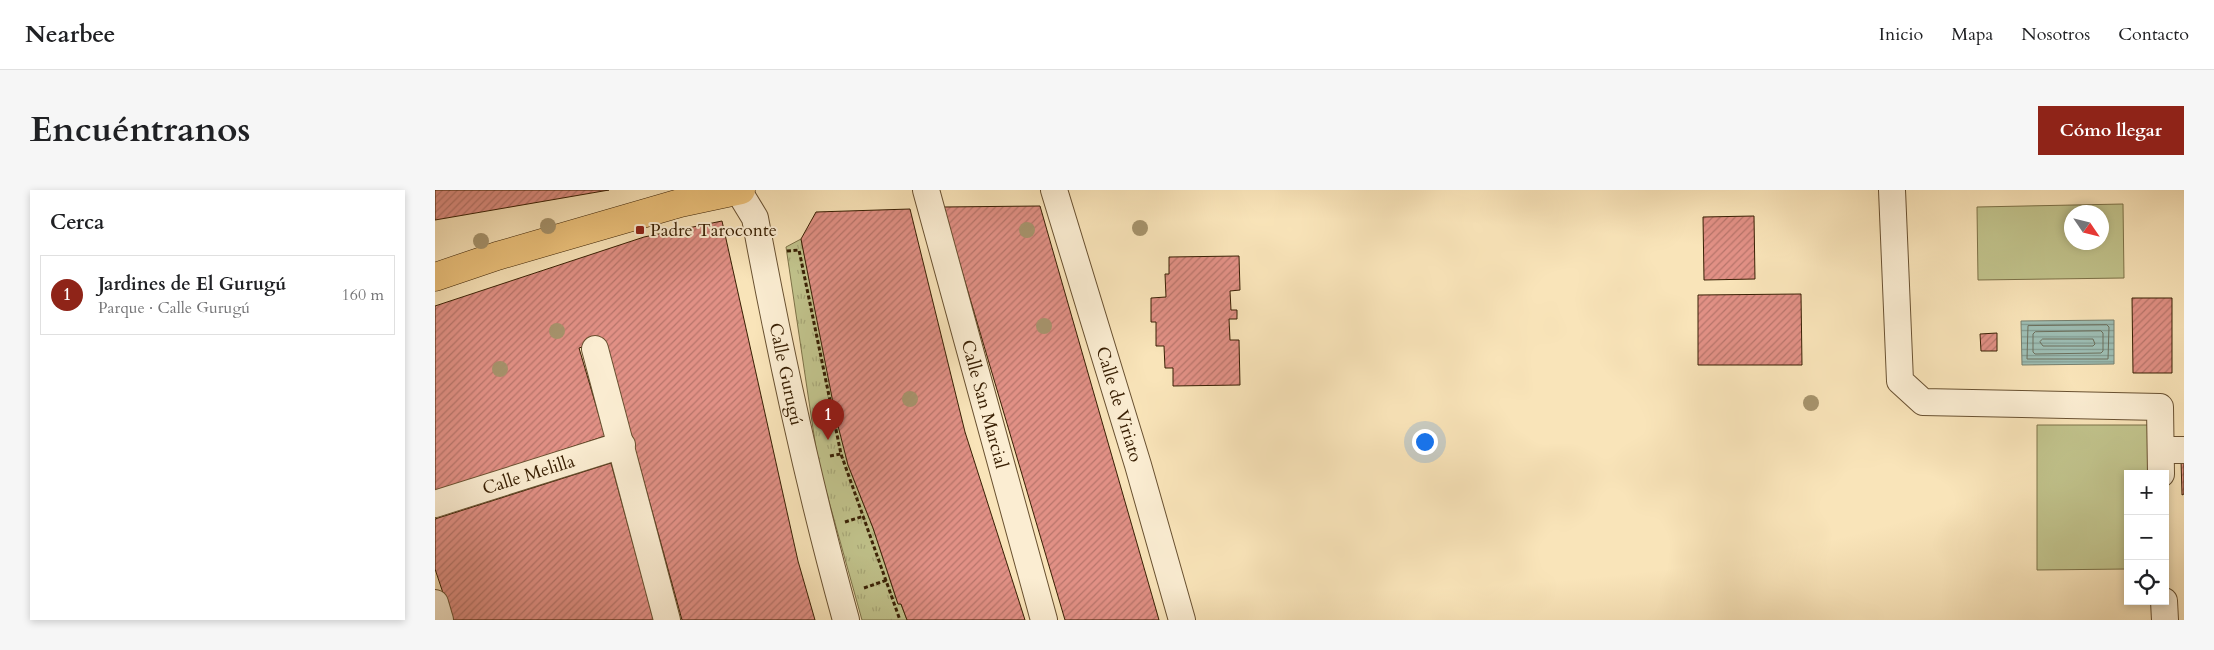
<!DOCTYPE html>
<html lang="es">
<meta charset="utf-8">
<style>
:root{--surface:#fff;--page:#f6f6f6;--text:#202124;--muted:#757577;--line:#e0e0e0;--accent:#8f2418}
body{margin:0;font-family:Cardo,serif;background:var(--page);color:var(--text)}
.controls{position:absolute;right:15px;bottom:15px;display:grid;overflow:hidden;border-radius:0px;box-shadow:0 2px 8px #0003}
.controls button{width:45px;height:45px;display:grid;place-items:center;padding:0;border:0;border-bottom:1px solid var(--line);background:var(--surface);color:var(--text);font:25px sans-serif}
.compass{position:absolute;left:1629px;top:15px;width:45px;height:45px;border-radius:50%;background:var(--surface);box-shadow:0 2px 8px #0003;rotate:125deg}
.you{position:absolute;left:989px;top:251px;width:18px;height:18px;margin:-12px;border:4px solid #fff;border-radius:50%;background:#1a73e8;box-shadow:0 0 0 8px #1a73e833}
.badge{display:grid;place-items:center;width:32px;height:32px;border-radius:50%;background:var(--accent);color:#fff;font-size:16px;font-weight:700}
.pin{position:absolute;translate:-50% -41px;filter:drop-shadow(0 1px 2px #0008)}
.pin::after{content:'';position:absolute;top:26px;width:18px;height:15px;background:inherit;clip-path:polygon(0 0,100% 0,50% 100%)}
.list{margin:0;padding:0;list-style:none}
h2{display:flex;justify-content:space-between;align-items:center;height:65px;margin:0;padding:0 20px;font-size:21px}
h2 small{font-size:16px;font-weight:400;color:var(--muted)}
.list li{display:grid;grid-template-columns:32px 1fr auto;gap:15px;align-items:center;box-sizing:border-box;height:80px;margin:0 10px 10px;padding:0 10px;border:1px solid var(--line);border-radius:0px}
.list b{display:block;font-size:19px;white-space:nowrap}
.list p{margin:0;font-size:16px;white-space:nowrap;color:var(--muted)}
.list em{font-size:16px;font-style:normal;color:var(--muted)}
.icon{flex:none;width:28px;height:28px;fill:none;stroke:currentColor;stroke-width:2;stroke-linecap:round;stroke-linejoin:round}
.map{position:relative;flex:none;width:1749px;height:430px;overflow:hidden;border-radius:0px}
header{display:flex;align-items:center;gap:30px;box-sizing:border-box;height:70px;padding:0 25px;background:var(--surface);border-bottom:1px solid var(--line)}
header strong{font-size:24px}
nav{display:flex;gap:28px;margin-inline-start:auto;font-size:18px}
.intro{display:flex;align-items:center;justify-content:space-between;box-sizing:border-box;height:120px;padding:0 30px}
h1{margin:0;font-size:35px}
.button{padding:12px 22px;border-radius:0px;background:var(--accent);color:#fff;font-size:18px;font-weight:700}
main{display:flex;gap:30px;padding:0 30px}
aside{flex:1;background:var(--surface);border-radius:0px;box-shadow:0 2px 8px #0003}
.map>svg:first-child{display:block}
.green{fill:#c1c38c;stroke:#7d7248;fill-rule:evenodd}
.park{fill:url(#park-tufts);stroke:#7d7248}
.water{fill:url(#water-rules);stroke:#767f6e}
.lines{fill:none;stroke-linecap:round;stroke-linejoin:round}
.shore{stroke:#6c6f5c;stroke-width:1}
.building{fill:url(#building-hatch);stroke:#392004}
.minor-casing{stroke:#695131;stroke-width:28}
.major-casing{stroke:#392004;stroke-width:29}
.path{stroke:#392004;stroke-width:3;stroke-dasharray:4 2.5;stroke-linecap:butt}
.minor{stroke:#fbedd2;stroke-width:26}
.major{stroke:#ecc27c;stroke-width:28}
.tree{fill:#a6936c}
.poi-dot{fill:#8f2418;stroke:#fbedd2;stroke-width:2}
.labels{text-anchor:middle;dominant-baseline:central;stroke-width:4;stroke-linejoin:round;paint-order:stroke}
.poi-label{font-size:18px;fill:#392004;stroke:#fbedd2;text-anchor:start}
.street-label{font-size:18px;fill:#392004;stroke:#fbedd2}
</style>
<header>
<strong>Nearbee</strong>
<nav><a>Inicio</a><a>Mapa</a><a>Nosotros</a><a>Contacto</a></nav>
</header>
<div class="intro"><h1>Encuéntranos</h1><a class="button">Cómo llegar</a></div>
<main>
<aside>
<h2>Cerca<small></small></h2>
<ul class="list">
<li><span class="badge">1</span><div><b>Jardines de El Gurugú</b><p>Parque · Calle Gurugú</p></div><em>160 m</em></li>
</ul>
</aside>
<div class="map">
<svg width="1749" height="430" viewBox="0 0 1749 430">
<defs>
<pattern id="park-tufts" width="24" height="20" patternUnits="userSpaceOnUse" patternTransform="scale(1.25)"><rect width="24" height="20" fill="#c1c38c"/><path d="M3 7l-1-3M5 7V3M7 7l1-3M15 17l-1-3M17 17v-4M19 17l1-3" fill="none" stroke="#a7a777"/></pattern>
<pattern id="water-rules" width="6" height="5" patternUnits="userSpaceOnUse" patternTransform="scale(1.25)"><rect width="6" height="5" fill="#9ebeb4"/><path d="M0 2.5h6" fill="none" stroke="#829a90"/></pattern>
<pattern id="building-hatch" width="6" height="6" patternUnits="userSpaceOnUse" patternTransform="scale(1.25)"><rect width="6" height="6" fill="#e19085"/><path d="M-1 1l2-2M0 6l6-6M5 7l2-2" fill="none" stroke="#b7756b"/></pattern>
</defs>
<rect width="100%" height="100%" fill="#f9e4b9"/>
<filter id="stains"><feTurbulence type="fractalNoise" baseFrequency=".004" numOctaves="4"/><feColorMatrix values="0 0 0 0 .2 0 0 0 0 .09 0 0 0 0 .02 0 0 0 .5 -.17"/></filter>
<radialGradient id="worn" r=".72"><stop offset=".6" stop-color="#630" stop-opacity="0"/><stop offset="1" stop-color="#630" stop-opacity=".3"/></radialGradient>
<g class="green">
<path d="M1688,14L1689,88L1543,90L1542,17ZM1636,22H1666V52H1636Z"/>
<polygon points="1602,235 1713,235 1713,284 1693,284 1693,379 1602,380"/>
</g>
<polygon class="park" points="366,49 413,275 438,338 463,414 466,414 472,430 427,430 383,272 351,57"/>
<polygon class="water" points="1679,130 1679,174 1587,175 1586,131"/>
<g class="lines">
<g class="shore">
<polygon points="1672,135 1674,137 1673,169 1592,169 1593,136"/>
<polygon points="1666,141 1668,143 1668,161 1666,163 1600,164 1598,162 1598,144 1600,142"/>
<polygon points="1608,149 1658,149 1660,154 1658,156 1608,156 1605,152"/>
</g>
</g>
<g class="building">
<polygon points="0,0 174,0 0,30"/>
<polygon points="605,16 718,409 724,430 630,430 508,17"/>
<polygon points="475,19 530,242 590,430 472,430 466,414 463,414 438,338 413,275 401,228 366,49 381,22"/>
<polygon points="1319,26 1320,89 1269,90 1268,27"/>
<polygon points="287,31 363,371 380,430 247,430 170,150 144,158 170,246 0,302 0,116 209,47"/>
<polygon points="804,66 805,100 795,101 796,120 802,120 802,129 794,129 795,150 804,150 805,195 738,196 738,178 730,178 729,156 721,156 721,132 716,132 716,108 731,107 730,84 734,84 734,67"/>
<polygon points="1366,104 1367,175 1263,175 1263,105"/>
<polygon points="1697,108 1737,108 1737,183 1698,183"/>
<polygon points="1562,143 1562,161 1546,161 1545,144"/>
<polygon points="1746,270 1749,270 1749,304 1747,305"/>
<polygon points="176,273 219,430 17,430 0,379 0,329"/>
</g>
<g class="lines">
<defs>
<g id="minor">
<path id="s1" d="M303,0L320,28C345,163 374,297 411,430"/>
<path id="s2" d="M491,0L609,430"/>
<path id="s3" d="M619,0L703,275L747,430"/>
<polyline points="1457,0 1465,191 1488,212 1725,217 1726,284"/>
<polyline points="160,159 232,430"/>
<polyline points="1726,260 1749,260"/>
<path id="s4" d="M0,314L187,255"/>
<polyline points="1729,411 1730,430"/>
<polyline points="0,413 5,430"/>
</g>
<polyline id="major" points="0,87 62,66 245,13 306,0"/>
</defs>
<use href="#minor" class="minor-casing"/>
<use href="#major" class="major-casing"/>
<g class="path">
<polyline points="352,61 364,60 406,264 465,430"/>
<polyline points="395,266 406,264"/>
<polyline points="410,332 429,326"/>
<polyline points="429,398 452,390"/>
</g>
<use href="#minor" class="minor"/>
<use href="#major" class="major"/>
</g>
<g class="tree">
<circle cx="113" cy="36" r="8"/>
<circle cx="705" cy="38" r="8"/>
<circle cx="592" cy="40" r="8"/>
<circle cx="46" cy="51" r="8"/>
<circle cx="609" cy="136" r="8"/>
<circle cx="122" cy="141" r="8"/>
<circle cx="65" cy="179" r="8"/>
<circle cx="475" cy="209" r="8"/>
<circle cx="1376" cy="213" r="8"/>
</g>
<rect class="poi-dot" x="200" y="35" width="10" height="10" rx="2.5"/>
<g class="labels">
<g class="poi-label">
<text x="215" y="40">Padre Taroconte</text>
</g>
<g class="street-label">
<text stroke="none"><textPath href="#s1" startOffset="192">Calle Gurugú</textPath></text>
<text stroke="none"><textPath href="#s3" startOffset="224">Calle de Viriato</textPath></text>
<text stroke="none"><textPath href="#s2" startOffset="222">Calle San Marcial</textPath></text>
<text stroke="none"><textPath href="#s4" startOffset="98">Calle Melilla</textPath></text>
</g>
</g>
<rect width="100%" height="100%" filter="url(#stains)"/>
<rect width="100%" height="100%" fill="url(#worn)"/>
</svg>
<div class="controls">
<button>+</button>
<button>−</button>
<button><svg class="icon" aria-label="locate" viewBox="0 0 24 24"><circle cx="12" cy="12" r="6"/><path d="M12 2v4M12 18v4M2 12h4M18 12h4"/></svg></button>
</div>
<svg class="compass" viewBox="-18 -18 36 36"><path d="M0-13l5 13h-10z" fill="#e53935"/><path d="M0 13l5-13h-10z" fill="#757577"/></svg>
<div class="you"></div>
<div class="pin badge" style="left:393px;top:250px">1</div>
</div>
</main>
